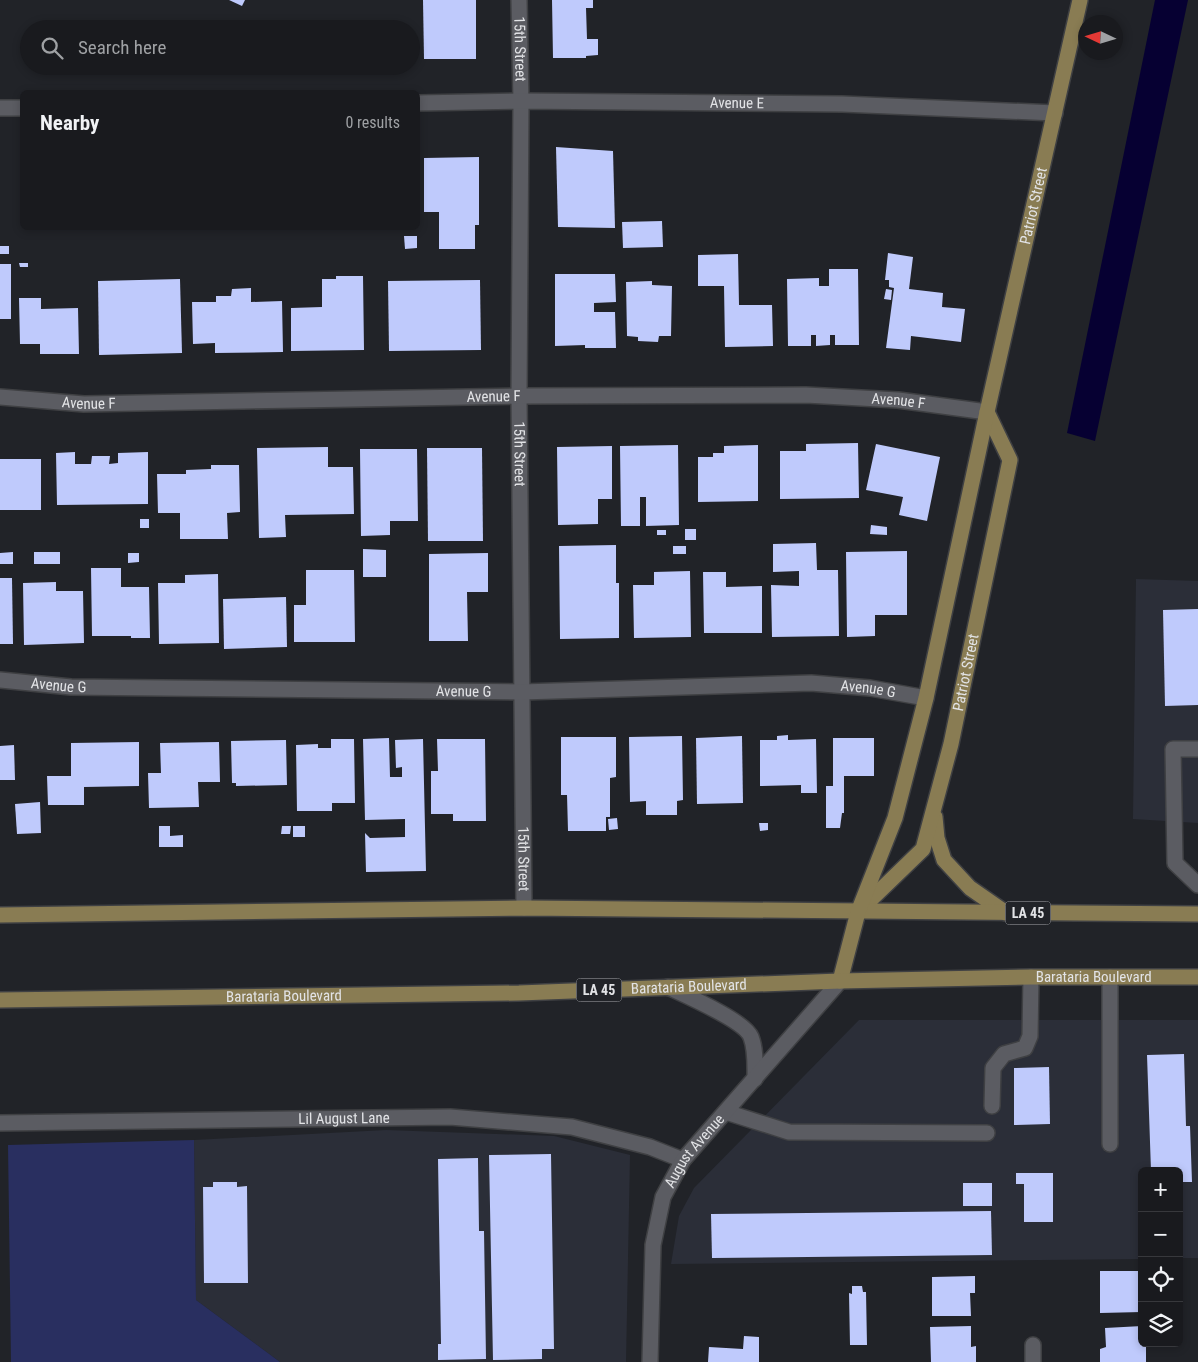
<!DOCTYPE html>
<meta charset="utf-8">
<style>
:root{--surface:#191a1e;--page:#26272b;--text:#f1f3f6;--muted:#9fa1a4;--line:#37383c}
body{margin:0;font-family:"Roboto Condensed",sans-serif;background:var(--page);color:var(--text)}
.controls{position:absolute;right:15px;bottom:15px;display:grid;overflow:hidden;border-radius:8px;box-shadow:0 2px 8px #0003}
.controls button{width:45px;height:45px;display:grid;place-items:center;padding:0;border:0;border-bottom:1px solid var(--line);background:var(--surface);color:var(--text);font:25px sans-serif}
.compass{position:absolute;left:1078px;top:15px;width:45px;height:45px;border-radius:50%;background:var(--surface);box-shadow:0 2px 8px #0003;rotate:274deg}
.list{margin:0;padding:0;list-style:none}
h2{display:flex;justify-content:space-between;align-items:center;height:65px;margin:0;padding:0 20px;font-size:21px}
h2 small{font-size:16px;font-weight:400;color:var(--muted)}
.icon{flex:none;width:28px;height:28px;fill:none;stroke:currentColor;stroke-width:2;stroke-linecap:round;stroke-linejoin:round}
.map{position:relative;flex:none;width:1198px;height:1362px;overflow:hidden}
.search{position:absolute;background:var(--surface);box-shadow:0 2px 8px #0003;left:20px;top:20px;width:400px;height:55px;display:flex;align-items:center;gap:12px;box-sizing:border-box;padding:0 18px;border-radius:28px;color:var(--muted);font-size:19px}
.panel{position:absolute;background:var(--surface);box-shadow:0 2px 8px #0003;left:20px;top:90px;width:400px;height:140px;border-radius:8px}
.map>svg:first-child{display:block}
.built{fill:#2b2e38}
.green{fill:#292f60}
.water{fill:#060032}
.building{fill:#bfcafc}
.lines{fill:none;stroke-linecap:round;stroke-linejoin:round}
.minor-casing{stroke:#3f4043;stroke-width:18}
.major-casing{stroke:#3f4043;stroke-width:18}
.minor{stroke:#5b5c62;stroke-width:15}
.major{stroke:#897c53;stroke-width:15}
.labels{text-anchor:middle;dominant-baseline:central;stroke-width:5;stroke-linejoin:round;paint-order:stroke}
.shield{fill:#212328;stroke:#a8a9ad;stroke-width:1}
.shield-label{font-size:14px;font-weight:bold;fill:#e2e3e6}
.street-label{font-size:15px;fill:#e2e3e6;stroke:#212328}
</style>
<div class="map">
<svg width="1198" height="1362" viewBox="0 0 1198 1362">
<rect width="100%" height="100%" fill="#212328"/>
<g class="built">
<polygon points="1136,579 1198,581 1198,823 1133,819"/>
<polygon points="859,1020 1198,1020 1198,1258 1179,1258 1179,1171 1142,1171 1142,1259 671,1264 679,1216 694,1188"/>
<polygon points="386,1130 554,1136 630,1155 626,1362 280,1362 196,1300 194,1140"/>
</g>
<polygon class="green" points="194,1140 196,1300 280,1362 11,1362 8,1145"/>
<polygon class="water" points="1155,0 1188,0 1095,441 1067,433"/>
<g class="building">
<polygon points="229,0 245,0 242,6"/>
<polygon points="423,0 476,0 476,59 424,59"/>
<polygon points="552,0 593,0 593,8 586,8 587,39 598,39 598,55 586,56 586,58 553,58"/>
<polygon points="556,147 613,151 615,228 558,227"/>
<polygon points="479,157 479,225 475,225 475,249 439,249 439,212 424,212 424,158"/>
<polygon points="662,221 663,247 623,248 622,222"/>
<polygon points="404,236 417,236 417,248 405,249"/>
<rect x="0" y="246" width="9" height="8"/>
<polygon points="888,253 913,257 909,289 943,293 942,307 965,309 961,342 911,336 910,350 886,348 894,288 889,287 889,280 885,280"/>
<polygon points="738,254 739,305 772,305 773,346 725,347 724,286 698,286 698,255"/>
<polygon points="19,263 28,263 28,267 20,267"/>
<rect x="0" y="264" width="11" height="55"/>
<polygon points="829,269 858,269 859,345 835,345 835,335 830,335 830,345 816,346 816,335 811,335 811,346 788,346 787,279 819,278 819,286 829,286"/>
<polygon points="555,274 615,274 616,302 594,303 594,312 615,312 616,348 585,348 585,345 555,346"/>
<polygon points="336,276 363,276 364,350 291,351 291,308 322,307 322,279 336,279"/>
<polygon points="180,279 182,353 99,355 98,281"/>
<polygon points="480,280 481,350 389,351 388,281"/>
<polygon points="652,281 652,285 672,286 671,336 659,336 658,342 638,341 638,337 627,336 626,282"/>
<polygon points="251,288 251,302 282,301 283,352 215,353 215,343 193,344 192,302 216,302 216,296 231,296 232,289"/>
<polygon points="886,289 892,290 891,300 884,299"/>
<polygon points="19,298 41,298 41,309 78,308 79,354 40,354 40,344 20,344"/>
<polygon points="858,443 859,498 780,499 780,451 806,451 806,444"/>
<polygon points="876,444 940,457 927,521 899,515 903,497 866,490"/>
<polygon points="678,445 679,525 646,526 646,497 640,497 640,526 621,526 620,446"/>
<polygon points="758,445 758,501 698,502 698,457 713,457 713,453 724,453 724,446"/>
<polygon points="612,446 612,499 598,499 598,524 558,525 557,447"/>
<polygon points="328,447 328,467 353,467 354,514 285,515 286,537 259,538 257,448"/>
<polygon points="427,448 482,448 483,541 428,541"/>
<polygon points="360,449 417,449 418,521 390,521 390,535 361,536"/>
<polygon points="75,452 75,464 91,464 92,456 110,456 109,464 118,463 118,453 148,452 148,504 57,505 56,453"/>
<rect x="0" y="459" width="41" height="51"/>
<polygon points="211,465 239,465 240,512 227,513 228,539 180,539 180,513 158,513 157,474 186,474 186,470 211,469"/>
<rect x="140" y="519" width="9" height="9"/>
<polygon points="871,525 887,527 887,535 870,534"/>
<rect x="685" y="529" width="11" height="11"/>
<rect x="657" y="530" width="9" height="5"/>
<polygon points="816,543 817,570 838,570 839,636 772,637 771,585 799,586 799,571 773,572 773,544"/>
<polygon points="616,545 616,583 619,583 619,638 560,639 559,546"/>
<rect x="673" y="546" width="13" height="8"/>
<polygon points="363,549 386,550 386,577 363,577"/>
<polygon points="907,551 907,615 875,615 875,636 847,637 846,552"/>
<polygon points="13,552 13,564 0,564 0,553"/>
<rect x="34" y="552" width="26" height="12"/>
<polygon points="128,553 139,553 139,562 128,563"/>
<polygon points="488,553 488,592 467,592 468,641 429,641 429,554"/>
<polygon points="91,568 121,568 121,587 149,587 150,638 131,638 131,636 92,636"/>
<polygon points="306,570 354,570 355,642 294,642 294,605 306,605"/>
<polygon points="690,571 691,637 634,638 633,585 654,585 654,572"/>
<polygon points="703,572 726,572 726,587 762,586 762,633 704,633"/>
<polygon points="218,574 219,643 159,644 158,583 185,583 185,575"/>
<polygon points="0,578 12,578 13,644 0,644"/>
<polygon points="56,582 56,591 83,591 84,643 24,645 23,583"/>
<polygon points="286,597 287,647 224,649 223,599"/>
<polygon points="1198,609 1198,705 1165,706 1163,610"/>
<polygon points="788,735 788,740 816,739 817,793 801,793 801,785 760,786 760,740 777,740 777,736"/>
<polygon points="682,736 683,800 677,801 677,815 646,815 646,801 630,802 629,737"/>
<polygon points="742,736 743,803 697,804 696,738"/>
<polygon points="561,737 616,737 616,777 610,778 610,817 606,817 606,831 568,831 567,795 561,795"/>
<polygon points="389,738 390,777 402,777 402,767 396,768 395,740 423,739 426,871 366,872 365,833 370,838 405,837 405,819 365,820 363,739"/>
<polygon points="833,738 874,738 874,776 844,776 844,813 842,813 840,828 826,828 826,786 833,786"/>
<polygon points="331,739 354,739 355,803 332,803 332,811 297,811 296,745 318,744 318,748 331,748"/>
<polygon points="437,739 485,739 486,821 453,821 453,814 431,814 431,771 438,771"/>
<polygon points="286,740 287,785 236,786 236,783 232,783 231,741"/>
<polygon points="139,742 139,786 84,787 84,805 48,805 47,776 71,776 71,743"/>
<polygon points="219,742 220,782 198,782 199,807 149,808 148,773 161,773 160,743"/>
<polygon points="14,745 15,780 0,780 0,746"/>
<polygon points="40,802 41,833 17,834 15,804"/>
<polygon points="617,818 618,829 609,830 608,819"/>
<polygon points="759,823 768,823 768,830 760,831"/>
<polygon points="159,826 170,826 170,836 183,835 183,847 159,847"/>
<polygon points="282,826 291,826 290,834 281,834"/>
<rect x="293" y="826" width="12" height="11"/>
<polygon points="1184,1054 1186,1126 1190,1126 1192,1182 1179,1182 1179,1171 1151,1171 1147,1055"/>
<polygon points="1049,1067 1050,1124 1014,1125 1014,1068"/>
<polygon points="551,1154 554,1349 542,1349 542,1359 493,1360 489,1155"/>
<polygon points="478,1158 479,1231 484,1231 486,1359 438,1360 438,1344 441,1344 438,1159"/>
<polygon points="1016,1173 1053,1173 1053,1222 1024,1222 1024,1184 1016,1184"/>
<polygon points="213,1182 237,1182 237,1187 247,1186 248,1283 204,1283 203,1187 213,1187"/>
<rect x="963" y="1183" width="29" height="23"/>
<polygon points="991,1211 992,1255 712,1258 711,1214"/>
<polygon points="1100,1271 1141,1271 1142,1312 1100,1313"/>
<polygon points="975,1276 975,1293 970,1293 971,1316 932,1316 932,1277"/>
<polygon points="852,1286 862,1286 863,1292 866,1292 867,1345 850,1345 849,1293 852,1294"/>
<polygon points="971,1326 971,1347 976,1346 976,1362 931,1362 930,1327"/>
<polygon points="1142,1326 1142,1343 1146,1343 1146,1362 1100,1362 1100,1349 1106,1347 1105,1328"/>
<polygon points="744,1336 759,1337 759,1362 708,1362 709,1347 743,1349"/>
</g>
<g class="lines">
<defs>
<g id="minor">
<path id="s1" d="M519,0L521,101L519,396L524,908"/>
<path id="s2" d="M418,103L521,101L842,104L1055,113"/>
<polyline points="0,108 22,108"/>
<path id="s3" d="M0,397L84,404L519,396L806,395L898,400L987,412"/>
<path id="s4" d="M0,680L71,687L522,692L811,683L870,688L926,698"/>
<polyline points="1198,749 1173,749 1175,863 1198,885"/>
<path d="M668,987C685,995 745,1021 751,1037C756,1050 755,1065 755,1079"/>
<polyline points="992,1106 993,1068 1004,1054 1025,1048 1030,1036 1031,977"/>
<polyline points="726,1112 789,1132 987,1133"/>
<path id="s5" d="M0,1123L450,1117L572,1127L650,1147L683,1160"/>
<polyline points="1110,1144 1110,977"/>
<polyline points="1033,1345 1033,1362"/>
<path id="s6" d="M650,1362L653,1245L663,1197L683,1160L840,981"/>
</g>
<g id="major">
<polyline points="935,817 937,838 944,860 970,888 1006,913"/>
<path id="s7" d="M863,907L923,849L951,744L1010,460L987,412"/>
<polyline points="0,915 524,908 1198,914"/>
<path id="s8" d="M840,981L858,912L895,818L926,698L987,412L1080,0"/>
<path id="s9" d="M0,1000L519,993L840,981L1031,977H1198"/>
</g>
</defs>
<use href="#minor" class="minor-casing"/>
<use href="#major" class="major-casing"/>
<use href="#minor" class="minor"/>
<use href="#major" class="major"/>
</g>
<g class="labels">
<g class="shield">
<rect x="1005.5" y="901.5" width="45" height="23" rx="4"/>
<rect x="576.5" y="978.5" width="45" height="23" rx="4"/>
</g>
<g class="shield-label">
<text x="1028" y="913">LA 45</text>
<text x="599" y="990">LA 45</text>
</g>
<g class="street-label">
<text stroke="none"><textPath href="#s1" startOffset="49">15th Street</textPath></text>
<text stroke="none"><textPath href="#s2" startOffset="319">Avenue E</textPath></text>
<text stroke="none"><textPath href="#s8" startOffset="800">Patriot Street</textPath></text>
<text stroke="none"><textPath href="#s3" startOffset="494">Avenue F</textPath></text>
<text stroke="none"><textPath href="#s3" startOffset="899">Avenue F</textPath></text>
<text stroke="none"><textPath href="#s3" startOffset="89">Avenue F</textPath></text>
<text stroke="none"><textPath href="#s1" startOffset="454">15th Street</textPath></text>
<text stroke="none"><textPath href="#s7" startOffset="265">Patriot Street</textPath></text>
<text stroke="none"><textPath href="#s4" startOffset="59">Avenue G</textPath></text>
<text stroke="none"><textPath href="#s4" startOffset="869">Avenue G</textPath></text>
<text stroke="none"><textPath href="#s4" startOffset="464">Avenue G</textPath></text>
<text stroke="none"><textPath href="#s1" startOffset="859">15th Street</textPath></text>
<text stroke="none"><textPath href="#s9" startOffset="1094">Barataria Boulevard</textPath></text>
<text stroke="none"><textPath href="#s9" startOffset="689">Barataria Boulevard</textPath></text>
<text stroke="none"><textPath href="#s9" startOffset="284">Barataria Boulevard</textPath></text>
<text stroke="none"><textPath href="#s5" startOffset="344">Lil August Lane</textPath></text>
<text stroke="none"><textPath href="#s6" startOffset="222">August Avenue</textPath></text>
</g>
</g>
</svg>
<div class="controls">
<button>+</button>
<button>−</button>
<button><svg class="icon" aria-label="locate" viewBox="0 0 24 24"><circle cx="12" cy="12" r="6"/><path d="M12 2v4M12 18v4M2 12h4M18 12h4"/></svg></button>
<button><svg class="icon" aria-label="layers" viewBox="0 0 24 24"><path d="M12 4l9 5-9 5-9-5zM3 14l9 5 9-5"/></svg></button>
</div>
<svg class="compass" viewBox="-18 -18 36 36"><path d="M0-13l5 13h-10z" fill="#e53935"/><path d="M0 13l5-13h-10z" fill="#9fa1a4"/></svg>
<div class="search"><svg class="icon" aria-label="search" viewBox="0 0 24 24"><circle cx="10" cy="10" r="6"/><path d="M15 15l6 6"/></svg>Search here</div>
<section class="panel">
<h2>Nearby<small>0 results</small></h2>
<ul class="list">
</ul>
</section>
</div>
